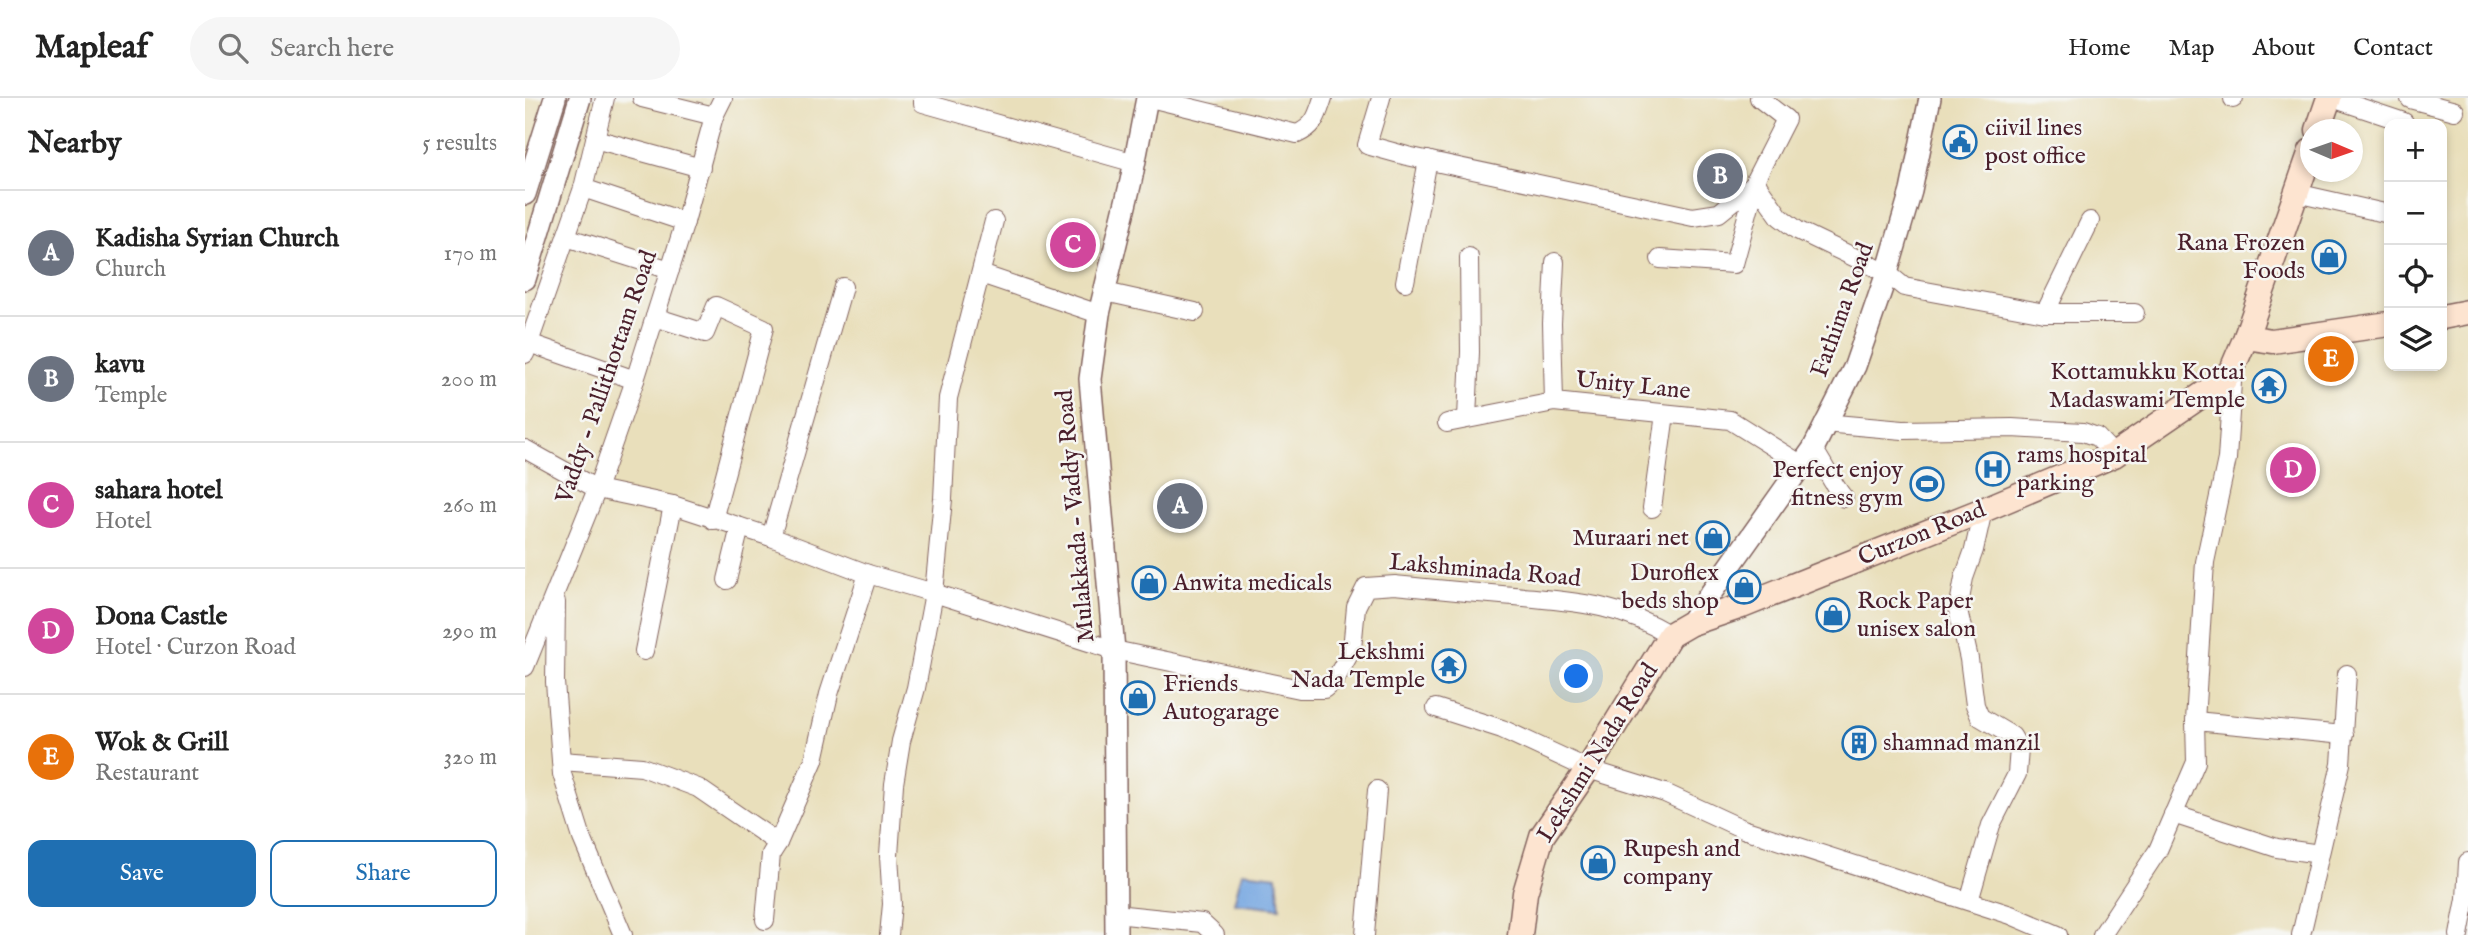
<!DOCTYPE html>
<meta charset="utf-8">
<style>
:root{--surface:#fff;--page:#f6f6f6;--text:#222;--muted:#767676;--line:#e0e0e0;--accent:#1f6fb2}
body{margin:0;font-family:"IM FELL English",serif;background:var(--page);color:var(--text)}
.controls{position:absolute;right:21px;top:21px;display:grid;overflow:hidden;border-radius:14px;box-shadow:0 4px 10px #0003}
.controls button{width:63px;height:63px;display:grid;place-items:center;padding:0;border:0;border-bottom:2px solid var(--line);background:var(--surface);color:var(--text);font:35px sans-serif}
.compass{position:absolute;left:1775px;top:21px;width:63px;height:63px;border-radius:50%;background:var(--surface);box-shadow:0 4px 10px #0003;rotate:92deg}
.you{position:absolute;left:1052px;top:579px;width:24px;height:24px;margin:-18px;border:5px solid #fff;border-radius:50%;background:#1a73e8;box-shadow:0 0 0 10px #1a73e833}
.badge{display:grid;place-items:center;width:46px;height:46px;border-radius:50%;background:var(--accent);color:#fff;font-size:23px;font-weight:700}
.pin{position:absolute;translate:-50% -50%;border:4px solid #fff;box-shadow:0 2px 7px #0006}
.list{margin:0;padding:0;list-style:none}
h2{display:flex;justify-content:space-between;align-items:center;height:91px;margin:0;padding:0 28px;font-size:30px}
h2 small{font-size:23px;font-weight:400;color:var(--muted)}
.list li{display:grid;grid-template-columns:46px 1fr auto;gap:21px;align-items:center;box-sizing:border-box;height:126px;padding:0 28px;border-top:2px solid var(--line)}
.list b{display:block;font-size:26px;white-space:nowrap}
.list p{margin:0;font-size:23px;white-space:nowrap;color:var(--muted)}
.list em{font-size:23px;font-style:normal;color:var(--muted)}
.actions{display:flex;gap:14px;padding:21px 28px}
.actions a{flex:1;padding:16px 0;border:2px solid var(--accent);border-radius:14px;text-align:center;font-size:24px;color:var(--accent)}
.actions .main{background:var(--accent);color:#fff}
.icon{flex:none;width:38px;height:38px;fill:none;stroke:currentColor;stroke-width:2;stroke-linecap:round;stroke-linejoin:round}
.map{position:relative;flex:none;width:1943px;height:837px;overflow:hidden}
header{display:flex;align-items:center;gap:42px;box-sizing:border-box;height:98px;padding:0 35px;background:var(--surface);border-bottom:2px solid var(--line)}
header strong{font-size:33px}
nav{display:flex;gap:38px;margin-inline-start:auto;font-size:24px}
.search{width:490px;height:63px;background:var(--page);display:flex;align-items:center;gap:18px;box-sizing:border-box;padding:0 24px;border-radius:38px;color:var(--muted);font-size:26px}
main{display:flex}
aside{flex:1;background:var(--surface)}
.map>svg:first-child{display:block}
.water{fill:#77a7e1;stroke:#606386;stroke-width:2}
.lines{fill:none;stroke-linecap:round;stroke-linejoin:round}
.minor-casing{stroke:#82625d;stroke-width:20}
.tertiary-casing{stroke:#82625d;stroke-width:24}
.secondary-casing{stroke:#82625d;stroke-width:27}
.minor{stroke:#fff;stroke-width:18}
.tertiary{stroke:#fff;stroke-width:21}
.secondary{stroke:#fde4d0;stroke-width:24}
.labels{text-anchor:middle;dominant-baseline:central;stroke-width:5;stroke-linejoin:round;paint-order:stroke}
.poi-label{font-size:24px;fill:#4a1f2b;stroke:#f6f6f2;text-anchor:start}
.street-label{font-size:24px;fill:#4a1f2b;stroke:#f6f6f2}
</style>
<header>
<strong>Mapleaf</strong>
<div class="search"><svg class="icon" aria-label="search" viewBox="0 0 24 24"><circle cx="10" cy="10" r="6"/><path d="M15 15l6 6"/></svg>Search here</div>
<nav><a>Home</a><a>Map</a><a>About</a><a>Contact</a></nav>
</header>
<main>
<aside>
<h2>Nearby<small>5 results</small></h2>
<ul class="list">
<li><span class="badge" style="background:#6b7280">A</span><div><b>Kadisha Syrian Church</b><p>Church</p></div><em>170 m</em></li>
<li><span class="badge" style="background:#6b7280">B</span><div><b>kavu</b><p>Temple</p></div><em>200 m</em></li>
<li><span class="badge" style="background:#d1479c">C</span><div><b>sahara hotel</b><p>Hotel</p></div><em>260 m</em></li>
<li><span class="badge" style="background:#d1479c">D</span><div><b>Dona Castle</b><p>Hotel · Curzon Road</p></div><em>290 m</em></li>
<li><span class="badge" style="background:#e8710a">E</span><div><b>Wok &amp; Grill</b><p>Restaurant</p></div><em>320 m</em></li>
</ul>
<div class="actions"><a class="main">Save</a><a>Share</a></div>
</aside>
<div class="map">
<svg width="1943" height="837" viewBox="0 0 1943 837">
<rect width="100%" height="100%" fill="#f6f6f2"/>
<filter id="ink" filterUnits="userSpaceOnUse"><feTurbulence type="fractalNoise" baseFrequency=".0143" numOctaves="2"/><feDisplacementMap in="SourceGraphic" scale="14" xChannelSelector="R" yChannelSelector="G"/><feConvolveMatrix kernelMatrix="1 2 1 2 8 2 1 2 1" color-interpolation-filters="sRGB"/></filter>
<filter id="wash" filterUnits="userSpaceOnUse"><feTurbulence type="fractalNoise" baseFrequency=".00686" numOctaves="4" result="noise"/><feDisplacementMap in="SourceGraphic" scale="28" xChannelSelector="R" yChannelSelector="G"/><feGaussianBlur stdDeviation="1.57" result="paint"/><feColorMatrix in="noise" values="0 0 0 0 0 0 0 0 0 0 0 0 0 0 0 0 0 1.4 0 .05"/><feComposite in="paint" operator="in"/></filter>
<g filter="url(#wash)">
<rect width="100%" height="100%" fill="#e9dfbb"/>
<polygon class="water" points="717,774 752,778 755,810 709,805"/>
</g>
<g filter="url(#ink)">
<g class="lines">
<defs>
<g id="minor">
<polyline points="117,0 189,18"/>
<polyline points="398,0 398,5 610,65"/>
<path d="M625,0L772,36C790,28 792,18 798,0"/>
<polyline points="856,0 842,47 882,58 1168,119 1194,115 1231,85"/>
<polyline points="1234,0 1261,21 1231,80 1233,88 1255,119 1272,132 1362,175 1379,189 1520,215"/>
<polyline points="1807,0 1879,24 1878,26"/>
<polyline points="1708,1 1709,0"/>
<polyline points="1885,1 1930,13"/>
<polyline points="70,41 176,70"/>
<polyline points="58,90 160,124"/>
<polyline points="1771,95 1864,116"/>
<polyline points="1565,123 1520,215 1610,215"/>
<polyline points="41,139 145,172"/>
<polyline points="1135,161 1209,166 1231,85"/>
<polyline points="456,176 574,216"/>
<polyline points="880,184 903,62"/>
<polyline points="580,194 670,214"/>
<polyline points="130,219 180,235 191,208 239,230 188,422"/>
<polyline points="4,245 110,282"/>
<polyline points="0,256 58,90 80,0"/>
<polyline points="1029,304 1027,225 1030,164"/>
<polyline points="942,320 945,254 944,159"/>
<polyline points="922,325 1029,304 1205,322 1277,367"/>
<polyline points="1299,325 1378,332 1487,330 1558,334 1572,339 1589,357"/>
<path d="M0,351L72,391L148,407L246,439L343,476L409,495L589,552L775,591H799L810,582L827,551L831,509L841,489L870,487C910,491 949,495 989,498C1049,504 1093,505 1145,537"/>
<path d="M1288,351C1300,367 1306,385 1319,400"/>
<polyline points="1127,410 1140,316"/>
<polyline points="246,439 318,189"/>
<polyline points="202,482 215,429"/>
<polyline points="31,504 30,584 37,676 57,740 98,837"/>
<polyline points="119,553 148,407"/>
<polyline points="0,569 72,391 110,282 160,124 189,18 198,0"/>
<polyline points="911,610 977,631 1063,671 1140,695 1218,731 1486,817 1533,837"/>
<polyline points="1670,623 1819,637"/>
<polyline points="36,663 117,669 173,690 253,745 246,756 240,822"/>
<polyline points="1648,716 1752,750 1795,756"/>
<polyline points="253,745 289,662 304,596 343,476"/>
<polyline points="1943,764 1941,801 1943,801"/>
<polyline points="1444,803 1466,727 1492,676 1494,650 1487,638 1455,619 1450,607 1444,561 1433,512 1439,480 1449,452 1458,412"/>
<polyline points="590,816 677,825 690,837"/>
<polyline points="364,837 367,806 364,757 369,686 376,643 391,590 409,495 418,401 423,300 469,123"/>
<polyline points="840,837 852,692"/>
<polyline points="1577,837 1633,752 1671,664 1670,623 1680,464 1702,361 1708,269"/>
<polyline points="1776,837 1816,666 1822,576"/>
<polyline points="1934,837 1941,801"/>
</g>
<g id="tertiary">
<polyline points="0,96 30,0"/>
<polyline points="0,181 55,0"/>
<polyline points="1164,526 1288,351 1330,268 1362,175 1386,93 1405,0"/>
<polyline points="591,837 589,552 565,281 574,216 606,83 622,0"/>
</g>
<g id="secondary">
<polyline points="1793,32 1804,0"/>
<polyline points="1917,219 1943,214"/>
<polyline points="1721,239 1747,243 1864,226"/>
<polyline points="995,837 1000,795 1017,738 1063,671 1145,537 1164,526 1217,508 1458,412 1589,357 1699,282 1708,269 1721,239 1786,53"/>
</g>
</defs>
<use href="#minor" class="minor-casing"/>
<use href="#tertiary" class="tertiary-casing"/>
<use href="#secondary" class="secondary-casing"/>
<use href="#minor" class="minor"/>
<use href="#tertiary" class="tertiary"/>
<use href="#secondary" class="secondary"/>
</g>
</g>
<defs>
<symbol id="civic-ring" viewBox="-11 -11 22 22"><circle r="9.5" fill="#f6f6f2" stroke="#1f6fb2" stroke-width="1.5"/><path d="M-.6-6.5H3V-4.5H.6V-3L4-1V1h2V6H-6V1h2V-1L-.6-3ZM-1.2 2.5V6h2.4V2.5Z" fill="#1f6fb2"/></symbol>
<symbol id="shop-ring" viewBox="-11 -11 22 22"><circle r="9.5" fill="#f6f6f2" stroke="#1f6fb2" stroke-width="1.5"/><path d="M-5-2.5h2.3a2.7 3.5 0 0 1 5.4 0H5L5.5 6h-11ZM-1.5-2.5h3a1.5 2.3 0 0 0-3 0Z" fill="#1f6fb2"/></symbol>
<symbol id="temple-ring" viewBox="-11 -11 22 22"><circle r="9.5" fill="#f6f6f2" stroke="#1f6fb2" stroke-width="1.5"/><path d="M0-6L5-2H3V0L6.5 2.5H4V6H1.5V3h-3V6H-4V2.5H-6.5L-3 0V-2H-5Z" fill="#1f6fb2"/></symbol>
<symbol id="hospital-ring" viewBox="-11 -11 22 22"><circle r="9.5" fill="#f6f6f2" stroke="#1f6fb2" stroke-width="1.5"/><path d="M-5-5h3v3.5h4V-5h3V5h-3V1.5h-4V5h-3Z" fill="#1f6fb2"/></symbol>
<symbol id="stadium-ring" viewBox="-11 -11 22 22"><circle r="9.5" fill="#f6f6f2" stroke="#1f6fb2" stroke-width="1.5"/><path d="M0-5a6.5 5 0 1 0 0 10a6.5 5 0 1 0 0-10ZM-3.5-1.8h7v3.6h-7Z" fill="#1f6fb2"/></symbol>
<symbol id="building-ring" viewBox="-11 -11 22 22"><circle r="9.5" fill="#f6f6f2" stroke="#1f6fb2" stroke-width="1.5"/><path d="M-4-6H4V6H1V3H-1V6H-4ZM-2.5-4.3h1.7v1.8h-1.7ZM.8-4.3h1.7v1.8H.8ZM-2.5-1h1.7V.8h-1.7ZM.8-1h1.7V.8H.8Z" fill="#1f6fb2"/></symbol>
</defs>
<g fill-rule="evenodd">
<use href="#civic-ring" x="1416" y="25" width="38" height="38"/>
<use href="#shop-ring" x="1785" y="140" width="38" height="38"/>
<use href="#temple-ring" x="1725" y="269" width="38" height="38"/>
<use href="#hospital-ring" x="1449" y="352" width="38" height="38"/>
<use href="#stadium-ring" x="1383" y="367" width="38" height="38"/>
<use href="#shop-ring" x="1169" y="421" width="38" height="38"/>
<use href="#shop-ring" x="605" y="466" width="38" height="38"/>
<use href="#shop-ring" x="1200" y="470" width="38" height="38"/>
<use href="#shop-ring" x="1289" y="498" width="38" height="38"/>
<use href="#temple-ring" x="905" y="549" width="38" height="38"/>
<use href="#shop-ring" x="594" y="581" width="38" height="38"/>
<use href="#building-ring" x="1315" y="626" width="38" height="38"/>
<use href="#shop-ring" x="1054" y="746" width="38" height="38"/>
</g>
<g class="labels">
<g class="poi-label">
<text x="1460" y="30">ciivil lines<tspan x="1460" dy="28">post office</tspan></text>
<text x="1780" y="145" text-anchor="end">Rana Frozen<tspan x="1780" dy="28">Foods</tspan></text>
<text x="1720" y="274" text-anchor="end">Kottamukku Kottai<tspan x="1720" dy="28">Madaswami Temple</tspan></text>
<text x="1492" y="357">rams hospital<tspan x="1492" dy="28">parking</tspan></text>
<text x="1378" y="372" text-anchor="end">Perfect enjoy<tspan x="1378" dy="28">fitness gym</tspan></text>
<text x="1164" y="440" text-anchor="end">Muraari net</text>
<text x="1194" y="475" text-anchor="end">Duroflex<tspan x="1194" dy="28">beds shop</tspan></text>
<text x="648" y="485">Anwita medicals</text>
<text x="1332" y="503">Rock Paper<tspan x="1332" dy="28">unisex salon</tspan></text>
<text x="900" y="554" text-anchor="end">Lekshmi<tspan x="900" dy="28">Nada Temple</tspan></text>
<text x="638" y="586">Friends<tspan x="638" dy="28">Autogarage</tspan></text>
<text x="1358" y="645">shamnad manzil</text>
<text x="1098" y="751">Rupesh and<tspan x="1098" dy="28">company</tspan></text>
</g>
<g class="street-label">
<text transform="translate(1318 212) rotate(-70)">Fathima Road</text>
<text transform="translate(82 279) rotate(-71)">Vaddy - Pallithottam Road</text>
<text transform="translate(1108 288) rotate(6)">Unity Lane</text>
<text transform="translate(551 418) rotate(-95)">Mulakkada - Vaddy Road</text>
<text transform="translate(1397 436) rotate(-22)">Curzon Road</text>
<text transform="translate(960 473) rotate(5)">Lakshminada Road</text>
<text transform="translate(1073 655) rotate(-58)">Lekshmi Nada Road</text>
</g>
</g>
</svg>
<div class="controls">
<button>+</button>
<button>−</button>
<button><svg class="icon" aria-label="locate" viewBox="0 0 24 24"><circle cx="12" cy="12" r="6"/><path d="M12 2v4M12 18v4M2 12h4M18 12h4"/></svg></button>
<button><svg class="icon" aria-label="layers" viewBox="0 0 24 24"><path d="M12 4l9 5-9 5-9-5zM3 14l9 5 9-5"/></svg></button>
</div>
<svg class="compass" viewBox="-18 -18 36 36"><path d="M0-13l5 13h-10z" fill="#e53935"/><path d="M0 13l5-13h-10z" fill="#767676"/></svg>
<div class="you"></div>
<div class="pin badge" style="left:655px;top:408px;background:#6b7280">A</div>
<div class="pin badge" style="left:1195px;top:78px;background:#6b7280">B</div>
<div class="pin badge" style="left:548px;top:147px;background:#d1479c">C</div>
<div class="pin badge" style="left:1768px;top:372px;background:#d1479c">D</div>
<div class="pin badge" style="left:1806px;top:261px;background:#e8710a">E</div>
</div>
</main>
